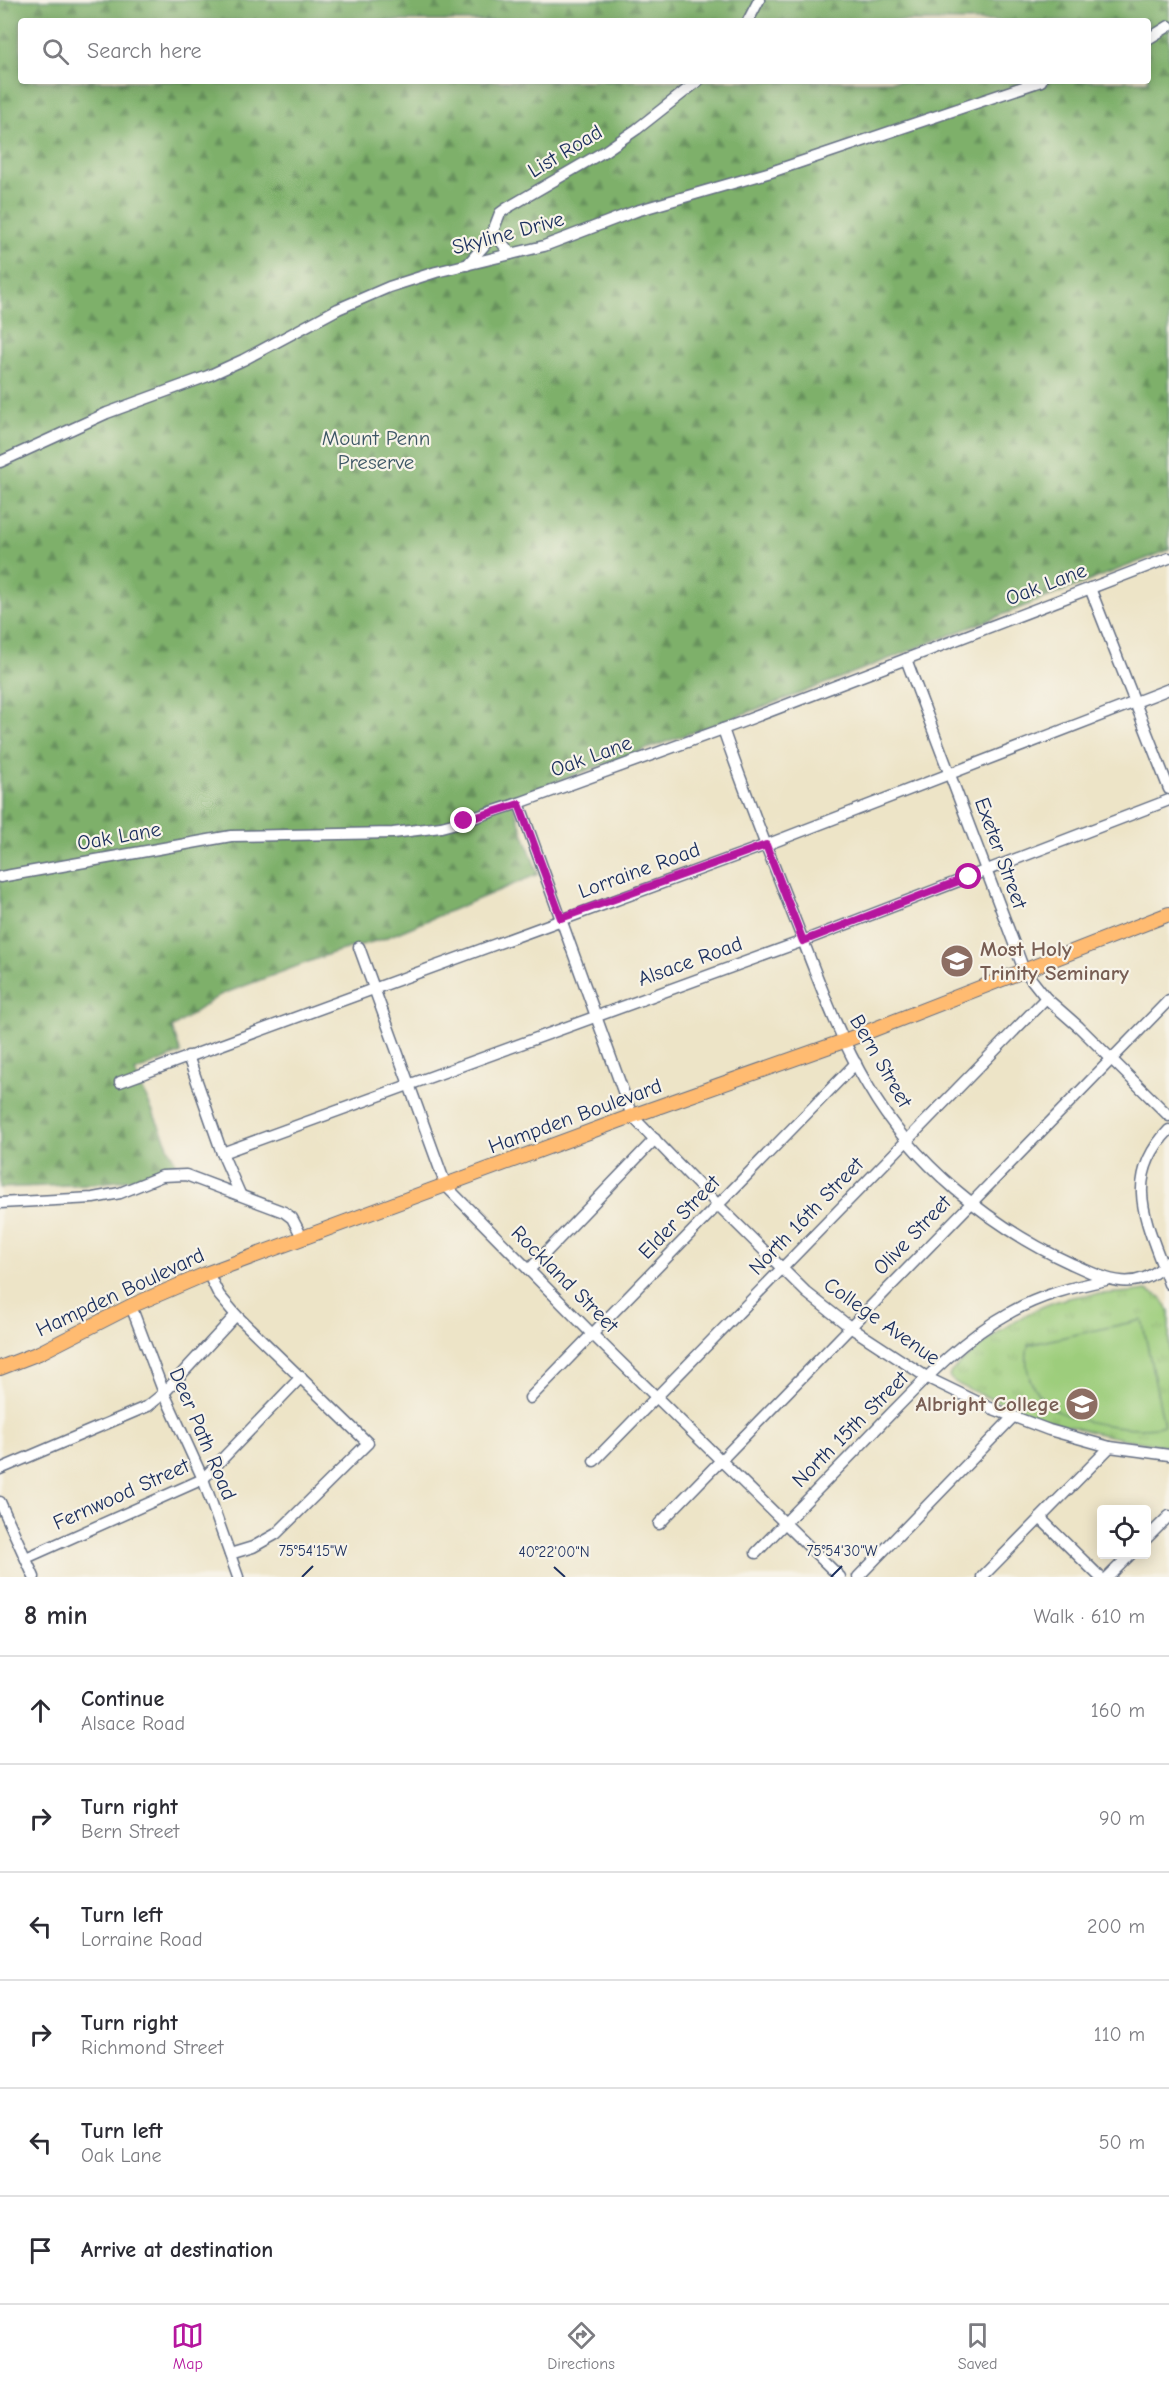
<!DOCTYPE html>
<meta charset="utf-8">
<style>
:root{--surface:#fff;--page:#f7f7f7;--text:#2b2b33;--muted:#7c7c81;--line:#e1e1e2;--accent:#b5179e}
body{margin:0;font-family:"Comic Neue",sans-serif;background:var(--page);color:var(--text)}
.controls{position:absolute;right:18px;bottom:18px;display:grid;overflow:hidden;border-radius:6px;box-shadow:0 3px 15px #0003}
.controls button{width:54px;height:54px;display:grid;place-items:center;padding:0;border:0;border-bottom:2px solid var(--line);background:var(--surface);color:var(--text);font:30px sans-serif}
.stop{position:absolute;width:18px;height:18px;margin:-14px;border:4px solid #b5179e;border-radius:50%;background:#fff}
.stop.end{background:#b5179e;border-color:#fff;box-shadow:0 2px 6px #0008}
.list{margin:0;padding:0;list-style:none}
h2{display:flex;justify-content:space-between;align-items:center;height:78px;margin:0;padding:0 24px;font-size:26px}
h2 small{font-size:20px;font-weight:400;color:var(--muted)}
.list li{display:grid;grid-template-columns:39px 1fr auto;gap:18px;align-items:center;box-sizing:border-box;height:108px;padding:0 24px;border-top:2px solid var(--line)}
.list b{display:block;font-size:22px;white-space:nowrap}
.list p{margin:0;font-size:20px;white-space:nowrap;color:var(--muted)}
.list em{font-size:20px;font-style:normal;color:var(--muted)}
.icon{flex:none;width:33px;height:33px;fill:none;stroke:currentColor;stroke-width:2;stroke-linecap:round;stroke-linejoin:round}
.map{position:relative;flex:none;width:1169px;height:1577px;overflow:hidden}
.search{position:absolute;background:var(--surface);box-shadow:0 3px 15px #0003;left:18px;right:18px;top:18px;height:66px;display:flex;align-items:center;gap:15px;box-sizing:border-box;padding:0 21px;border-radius:6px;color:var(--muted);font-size:22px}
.sheet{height:726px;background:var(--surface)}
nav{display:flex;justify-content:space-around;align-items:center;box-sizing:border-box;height:84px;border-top:2px solid var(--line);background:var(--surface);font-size:16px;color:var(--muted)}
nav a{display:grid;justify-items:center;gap:3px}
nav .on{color:var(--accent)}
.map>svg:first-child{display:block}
.grass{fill:url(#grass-tufts);stroke:#5c7e6c;stroke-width:1.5}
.forest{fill:url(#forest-firs);stroke:#4c7064;stroke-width:1.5;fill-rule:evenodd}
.pitch{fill:#9dcd7b;stroke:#5c7e6c;stroke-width:1.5}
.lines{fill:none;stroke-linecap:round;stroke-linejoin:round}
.minor-casing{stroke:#646e83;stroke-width:13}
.major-casing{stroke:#646e83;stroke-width:16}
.minor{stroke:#fff;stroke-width:10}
.major{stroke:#ffbb71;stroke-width:14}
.route{stroke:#b5179e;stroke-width:8}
.ticks{fill:none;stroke:#1b2f5e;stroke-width:2}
.labels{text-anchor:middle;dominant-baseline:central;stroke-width:4.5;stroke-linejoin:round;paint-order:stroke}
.street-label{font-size:21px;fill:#1b2f5e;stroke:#f7f3e8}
.park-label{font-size:21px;fill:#3c5665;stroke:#f7f3e8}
.education-label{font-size:21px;font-weight:bold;fill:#785e54;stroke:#f7f3e8;text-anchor:start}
.ticks-label{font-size:15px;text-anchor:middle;fill:#1b2f5e;stroke:#f7f3e8;stroke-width:4.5;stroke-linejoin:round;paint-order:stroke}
</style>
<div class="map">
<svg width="1169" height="1577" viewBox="0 0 1169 1577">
<defs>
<pattern id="grass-tufts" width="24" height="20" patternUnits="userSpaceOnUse" patternTransform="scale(1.5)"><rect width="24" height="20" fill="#9dcd7b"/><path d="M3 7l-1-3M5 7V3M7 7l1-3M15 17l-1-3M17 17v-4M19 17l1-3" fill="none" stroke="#87b06d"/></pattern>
<pattern id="forest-firs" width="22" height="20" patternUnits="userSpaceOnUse" patternTransform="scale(1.5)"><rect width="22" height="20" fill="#7eb06b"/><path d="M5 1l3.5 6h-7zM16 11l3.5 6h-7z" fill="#66905b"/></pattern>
</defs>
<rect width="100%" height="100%" fill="#f7f3e8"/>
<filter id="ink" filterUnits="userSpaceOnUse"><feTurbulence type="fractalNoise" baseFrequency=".0167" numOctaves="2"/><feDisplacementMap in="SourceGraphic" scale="12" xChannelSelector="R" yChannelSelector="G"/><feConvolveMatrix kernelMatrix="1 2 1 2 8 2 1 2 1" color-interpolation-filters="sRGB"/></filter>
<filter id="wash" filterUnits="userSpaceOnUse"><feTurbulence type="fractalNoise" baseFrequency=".008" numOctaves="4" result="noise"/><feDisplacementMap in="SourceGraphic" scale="24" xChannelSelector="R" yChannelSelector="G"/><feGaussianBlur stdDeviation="1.35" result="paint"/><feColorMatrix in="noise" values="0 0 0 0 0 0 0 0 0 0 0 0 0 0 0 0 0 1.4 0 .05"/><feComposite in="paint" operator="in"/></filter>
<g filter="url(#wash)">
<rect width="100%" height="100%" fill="#ede4c7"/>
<path class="grass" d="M1146,1290L1161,1297L1169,1311V1446C1104,1438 1041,1421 982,1395C971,1390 957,1386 949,1377L951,1372C985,1342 1022,1309 1068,1298C1094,1292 1120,1295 1146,1290Z"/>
<path class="forest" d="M0,0H1169V550L796,695L511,798L538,874L383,939L332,953L220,995L172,1028L181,1053L135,1072L177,1166L133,1179L93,1184L0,1188ZM21,21H1148V81H21Z"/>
<path class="pitch" d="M1142,1320L1164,1425C1139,1433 1073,1423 1051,1407C1031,1392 1023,1369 1028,1345Z"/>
</g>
<g filter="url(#ink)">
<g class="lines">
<defs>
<g id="minor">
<polyline points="748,21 759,0"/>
<polyline points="1148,39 1169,26"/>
<polyline points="493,232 511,254"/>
<polyline points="467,265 490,239 500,213 507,208 605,151 637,129 698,81"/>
<polyline points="0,462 107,413 208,376 243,360 338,309 389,287 436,272 544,246 636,211 771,172 1041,81"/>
<polyline points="1090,588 1169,789"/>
<polyline points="906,659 1024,970 1046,998 1079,1027 1169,1116"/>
<path d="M723,729C745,793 770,856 795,920C817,976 837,1034 868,1086C912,1163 990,1226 1070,1263C1107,1280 1136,1295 1169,1261"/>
<polyline points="519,803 632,1116 718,1205 807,1293 850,1327 928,1378 988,1407 1049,1430 1110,1447 1169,1455"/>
<polyline points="0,877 231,836 393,833 441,827 464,821 519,803 734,725 1169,558"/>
<polyline points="359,947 446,1186 592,1334 840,1577"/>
<polyline points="188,1056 222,1153 240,1194"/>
<polyline points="120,1082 766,845 1169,689"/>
<path d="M1169,1130C1119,1181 1150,1227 1169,1284"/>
<polyline points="222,1153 803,941 1169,800"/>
<polyline points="0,1203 93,1198 120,1193 162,1176 186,1175 284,1212 292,1218 302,1237"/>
<polyline points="529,1270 655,1139"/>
<polyline points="208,1273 219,1295 236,1315 368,1443 276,1534 253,1547 230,1554"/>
<polyline points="131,1306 164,1393 203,1479 238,1577"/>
<polyline points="530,1398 856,1063"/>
<polyline points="594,1461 1046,998"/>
<polyline points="0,1469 148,1406 164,1393 236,1315"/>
<polyline points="0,1502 34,1577"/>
<polyline points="1040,1518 1100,1577"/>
<polyline points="659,1524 1169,1000"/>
<polyline points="1146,1539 1169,1516"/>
<path d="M756,1553C797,1510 839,1468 880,1425C920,1384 961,1339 1011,1312C1041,1295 1073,1287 1106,1280"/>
<polyline points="26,1558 203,1479 301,1377"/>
<polyline points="858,1577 1012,1418"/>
<polyline points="982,1577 1110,1447"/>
<polyline points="1108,1577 1131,1554"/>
</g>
<polyline id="major" points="0,1368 39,1353 131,1306 208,1273 632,1116 844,1041 1169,914"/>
</defs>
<use href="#minor" class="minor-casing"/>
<use href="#major" class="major-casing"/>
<use href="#minor" class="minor"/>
<use href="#major" class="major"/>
</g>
</g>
<g class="lines" filter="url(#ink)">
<polyline class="route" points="464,821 519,804 561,918 766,845 803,941 969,877"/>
</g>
<path class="ticks" d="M554,1567L565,1577M302,1577L313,1566M831,1577L842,1566"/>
<defs>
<symbol id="school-disc" viewBox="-11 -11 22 22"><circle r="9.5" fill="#8d6e63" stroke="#f7f3e8"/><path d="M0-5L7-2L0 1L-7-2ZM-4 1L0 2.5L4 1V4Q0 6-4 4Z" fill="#fff"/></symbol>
<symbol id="university-disc" viewBox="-11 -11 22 22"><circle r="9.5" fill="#8d6e63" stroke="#f7f3e8"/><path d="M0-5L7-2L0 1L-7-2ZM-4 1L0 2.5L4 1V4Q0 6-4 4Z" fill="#fff"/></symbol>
</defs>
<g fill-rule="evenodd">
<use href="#school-disc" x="938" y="942" width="38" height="38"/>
<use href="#university-disc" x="1063" y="1385" width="38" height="38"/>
</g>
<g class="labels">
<g class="street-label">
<text transform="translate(565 151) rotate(-31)">List Road</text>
<text transform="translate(508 233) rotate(-15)">Skyline Drive</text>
<text transform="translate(1046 584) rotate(-21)">Oak Lane</text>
<text transform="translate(591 756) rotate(-20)">Oak Lane</text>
<text transform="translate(119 836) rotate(-10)">Oak Lane</text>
<text transform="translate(1001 853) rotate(70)">Exeter Street</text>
<text transform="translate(639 870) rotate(-20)">Lorraine Road</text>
<text transform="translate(690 961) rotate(-20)">Alsace Road</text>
<text transform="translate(881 1061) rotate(60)">Bern Street</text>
<text transform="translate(575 1116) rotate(-20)">Hampden Boulevard</text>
<text transform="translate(806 1216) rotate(-46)">North 16th Street</text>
<text transform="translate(679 1217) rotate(-46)">Elder Street</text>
<text transform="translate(912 1235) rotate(-46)">Olive Street</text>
<text transform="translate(565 1279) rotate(45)">Rockland Street</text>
<text transform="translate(120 1292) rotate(-25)">Hampden Boulevard</text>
<text transform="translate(882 1321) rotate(35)">College Avenue</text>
<text transform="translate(850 1429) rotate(-45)">North 15th Street</text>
<text transform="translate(203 1434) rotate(67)">Deer Path Road</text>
<text transform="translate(121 1494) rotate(-24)">Fernwood Street</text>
</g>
<g class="park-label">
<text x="376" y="438">Mount Penn<tspan x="376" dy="24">Preserve</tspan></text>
</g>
<g class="education-label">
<text x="980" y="949">Most Holy<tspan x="980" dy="24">Trinity Seminary</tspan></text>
<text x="1059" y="1404" text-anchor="end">Albright College</text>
</g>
</g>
<g class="ticks-label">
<text x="313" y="1556">75°54'15"W</text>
<text x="842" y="1556">75°54'30"W</text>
<text x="554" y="1557">40°22'00"N</text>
</g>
</svg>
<div class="controls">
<button><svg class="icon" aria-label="locate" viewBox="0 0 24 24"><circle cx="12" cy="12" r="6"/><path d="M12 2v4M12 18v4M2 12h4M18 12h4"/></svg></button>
</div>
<div class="stop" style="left:969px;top:877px"></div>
<div class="stop end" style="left:464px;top:821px"></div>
<div class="search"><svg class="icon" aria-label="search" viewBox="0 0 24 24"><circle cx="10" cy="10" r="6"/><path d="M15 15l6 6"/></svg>Search here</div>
</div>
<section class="sheet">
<h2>8 min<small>Walk · 610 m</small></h2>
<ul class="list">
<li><svg class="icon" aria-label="ahead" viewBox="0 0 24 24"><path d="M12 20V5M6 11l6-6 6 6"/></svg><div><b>Continue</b><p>Alsace Road</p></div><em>160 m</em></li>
<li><svg class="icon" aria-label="right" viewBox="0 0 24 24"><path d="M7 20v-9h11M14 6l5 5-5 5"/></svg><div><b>Turn right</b><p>Bern Street</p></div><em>90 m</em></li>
<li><svg class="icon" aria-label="left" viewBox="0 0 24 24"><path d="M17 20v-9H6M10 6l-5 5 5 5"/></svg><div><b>Turn left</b><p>Lorraine Road</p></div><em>200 m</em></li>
<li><svg class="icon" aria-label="right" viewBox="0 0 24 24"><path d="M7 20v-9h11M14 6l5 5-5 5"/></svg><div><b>Turn right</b><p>Richmond Street</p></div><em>110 m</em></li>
<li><svg class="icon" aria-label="left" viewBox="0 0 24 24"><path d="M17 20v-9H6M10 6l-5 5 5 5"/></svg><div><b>Turn left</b><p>Oak Lane</p></div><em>50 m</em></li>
<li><svg class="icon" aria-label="arrive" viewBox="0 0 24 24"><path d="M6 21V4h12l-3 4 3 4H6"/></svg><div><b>Arrive at destination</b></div></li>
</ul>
</section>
<nav>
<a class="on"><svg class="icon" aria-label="map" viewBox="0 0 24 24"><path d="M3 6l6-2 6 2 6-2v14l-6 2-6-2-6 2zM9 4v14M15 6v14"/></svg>Map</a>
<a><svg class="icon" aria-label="directions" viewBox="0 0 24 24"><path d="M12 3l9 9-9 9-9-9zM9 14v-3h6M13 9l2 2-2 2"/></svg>Directions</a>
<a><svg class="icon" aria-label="saved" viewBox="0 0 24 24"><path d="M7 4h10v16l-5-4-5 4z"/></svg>Saved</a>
</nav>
